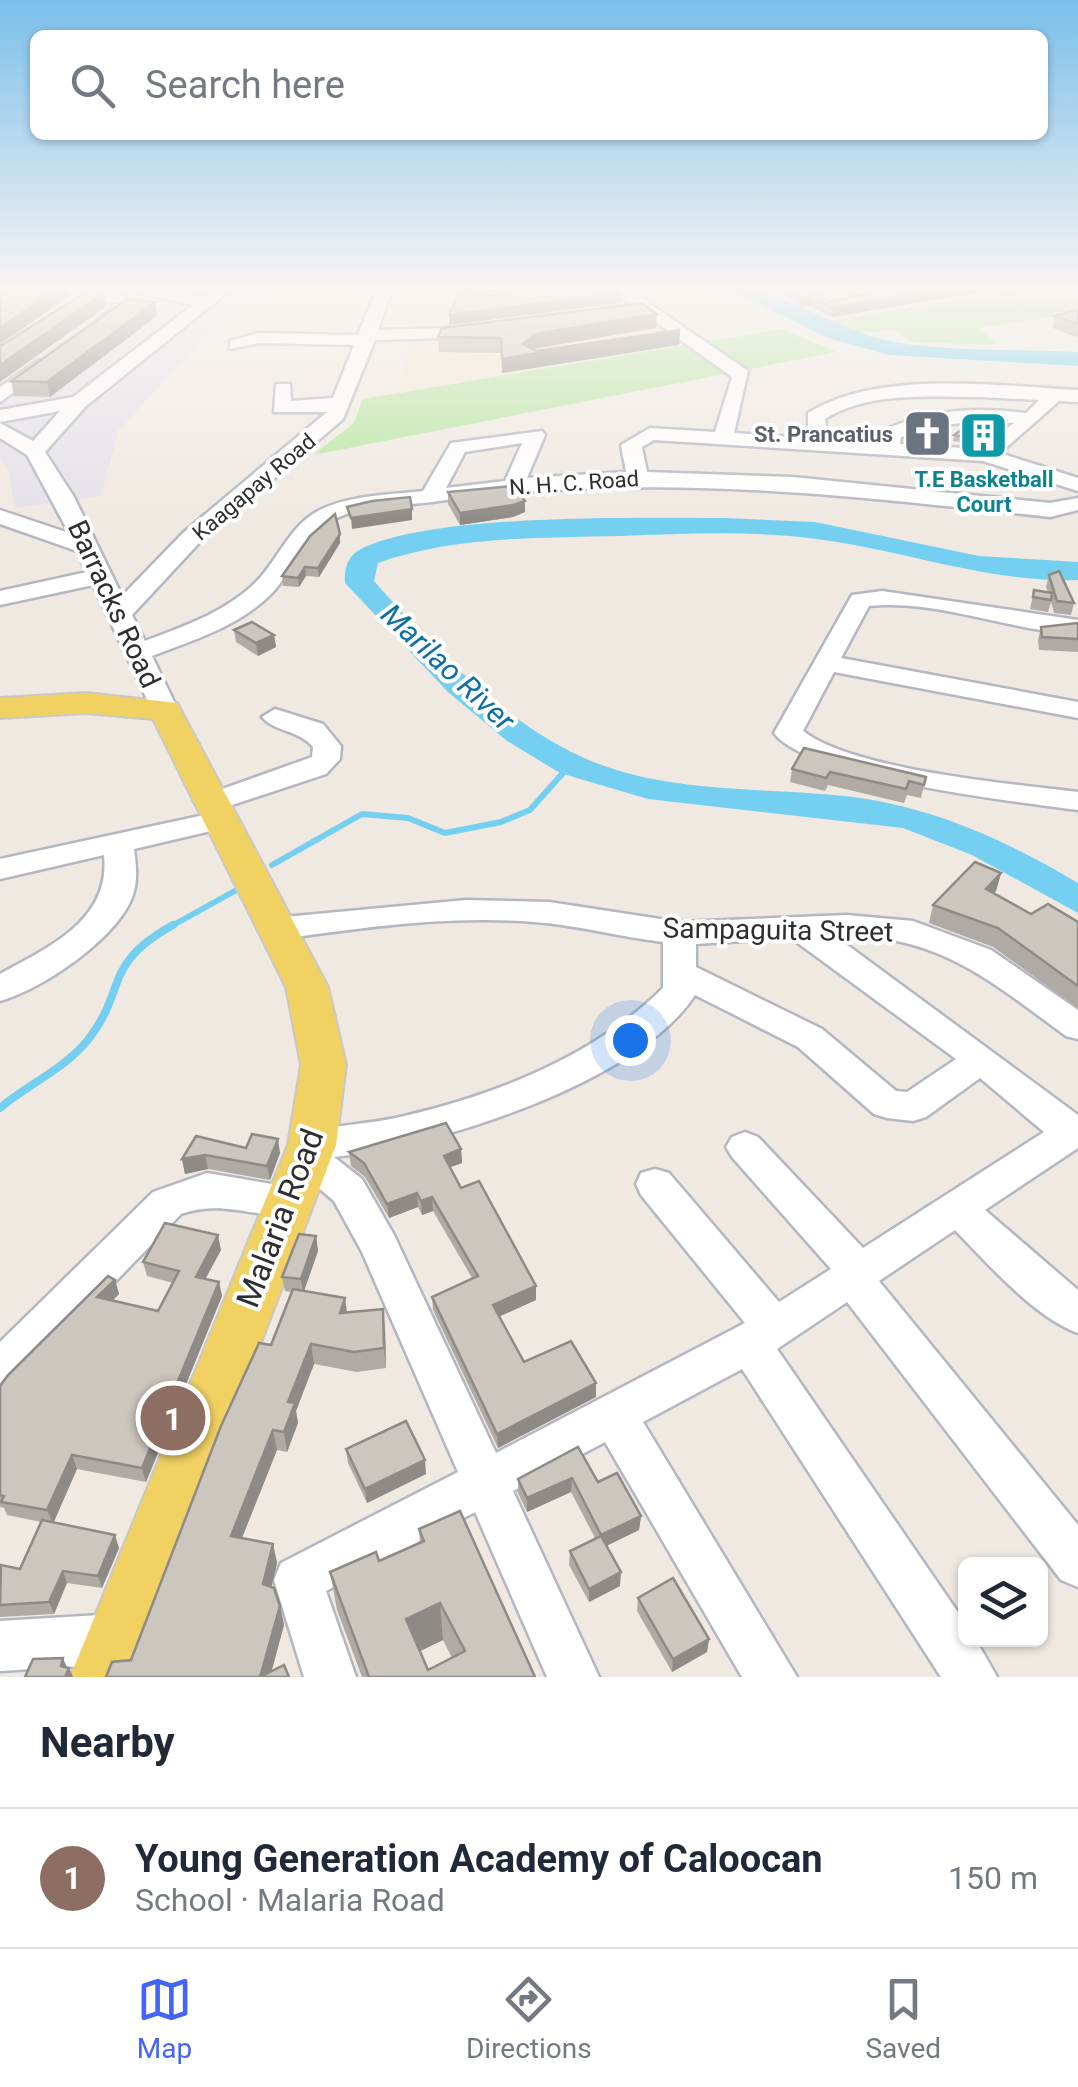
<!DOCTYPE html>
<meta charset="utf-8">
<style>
:root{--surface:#fff;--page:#f6f6f7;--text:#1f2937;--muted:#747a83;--line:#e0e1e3;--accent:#4264fb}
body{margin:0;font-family:Roboto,sans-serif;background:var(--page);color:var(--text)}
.controls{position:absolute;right:30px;bottom:30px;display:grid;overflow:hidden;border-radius:15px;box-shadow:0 2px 8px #0004}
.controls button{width:90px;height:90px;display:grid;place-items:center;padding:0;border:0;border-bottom:2px solid var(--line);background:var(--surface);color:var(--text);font:50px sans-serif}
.you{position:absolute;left:630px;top:1040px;width:35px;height:35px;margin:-25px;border:8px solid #fff;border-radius:50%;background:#1a73e8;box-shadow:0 0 0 15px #1a73e833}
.badge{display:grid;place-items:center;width:65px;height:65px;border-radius:50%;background:var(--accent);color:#fff;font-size:32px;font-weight:700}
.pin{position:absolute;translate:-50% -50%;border:5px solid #fff;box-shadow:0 2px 10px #0006}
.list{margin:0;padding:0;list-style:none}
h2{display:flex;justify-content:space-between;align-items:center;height:130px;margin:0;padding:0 40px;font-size:42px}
h2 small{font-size:32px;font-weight:400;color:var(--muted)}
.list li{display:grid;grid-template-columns:65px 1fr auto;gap:30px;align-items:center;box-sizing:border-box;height:140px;padding:0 40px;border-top:2px solid var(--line)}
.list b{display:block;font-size:38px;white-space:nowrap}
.list p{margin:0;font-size:32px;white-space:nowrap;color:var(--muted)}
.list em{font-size:32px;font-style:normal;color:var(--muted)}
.icon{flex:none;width:55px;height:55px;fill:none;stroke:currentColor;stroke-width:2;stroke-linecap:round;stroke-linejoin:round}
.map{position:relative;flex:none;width:1078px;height:1677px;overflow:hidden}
.search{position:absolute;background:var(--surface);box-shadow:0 2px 8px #0004;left:30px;right:30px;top:30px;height:110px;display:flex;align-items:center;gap:25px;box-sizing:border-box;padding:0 35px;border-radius:15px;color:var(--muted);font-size:38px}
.sheet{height:270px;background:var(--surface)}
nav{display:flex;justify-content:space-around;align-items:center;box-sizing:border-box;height:140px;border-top:2px solid var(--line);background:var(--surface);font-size:28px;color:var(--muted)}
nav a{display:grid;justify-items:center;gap:5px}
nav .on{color:var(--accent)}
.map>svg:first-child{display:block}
.industrial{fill:#e3e1e8}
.education{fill:#f0e6d1}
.green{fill:#b6e59e}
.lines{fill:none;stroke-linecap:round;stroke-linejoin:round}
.stream-far1{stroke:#75cff0;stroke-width:6}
.stream{stroke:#75cff0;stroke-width:8}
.river{fill:#75cff0;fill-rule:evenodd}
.minor-casing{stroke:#b4b7c1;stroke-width:5}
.major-casing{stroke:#c9c9c9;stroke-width:4}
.minor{fill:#fff;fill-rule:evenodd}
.major{fill:#f2d163;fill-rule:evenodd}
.wall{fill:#afaba4;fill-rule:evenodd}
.shaded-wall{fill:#8e8b86}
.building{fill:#cbc7bf;stroke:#8e8b86;stroke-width:2.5;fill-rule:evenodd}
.labels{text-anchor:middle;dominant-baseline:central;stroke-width:8;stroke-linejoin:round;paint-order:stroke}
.far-worship-label{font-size:22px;font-weight:bold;fill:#5b616d;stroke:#fff;text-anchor:end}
.far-culture-label{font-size:22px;font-weight:bold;fill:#0d838f;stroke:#fff}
.far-street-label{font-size:22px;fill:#2e2e2e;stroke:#fff}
.street-label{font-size:28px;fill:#2e2e2e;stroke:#fff}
.water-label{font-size:30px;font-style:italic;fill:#0d6fa3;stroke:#fff}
.near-street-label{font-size:32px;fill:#2e2e2e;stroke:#fff}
</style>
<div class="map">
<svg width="1078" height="1677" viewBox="0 0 1078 1677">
<rect width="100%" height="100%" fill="#efe9e1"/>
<polygon class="industrial" points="0,288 281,288 203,340 118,431 101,496 15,508 8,468 0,459"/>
<polygon class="education" points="640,310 691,344 398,392 412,338"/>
<g class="green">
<polygon points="1022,288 1078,288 1078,313 979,328 998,345 913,342 894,330 860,333 824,322"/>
<polygon points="783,329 836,352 313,455 354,423 363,399"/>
</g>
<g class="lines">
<g class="stream-far1">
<polyline points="272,865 362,814 408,818 445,833 501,822 530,810 570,765"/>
<polyline points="168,928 240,888"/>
</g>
<path class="stream" d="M0,1108C27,1085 64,1069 87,1041C128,990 101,965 173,925"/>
<g class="river">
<path d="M725,288C781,288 831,327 885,340C936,352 1023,349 1078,352V366L889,355L828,338Z"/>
<path d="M724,518L815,522L979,556L1078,562V580C987,583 905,550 816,539C752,530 684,534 619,536C540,538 452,536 378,563L374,581C432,646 502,721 582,757C663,794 759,787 845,796C931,806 1004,839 1078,883V913L972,855L903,828L648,799L560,773L507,741L448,692L345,583C344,570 347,557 359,550C429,513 640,518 724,518Z"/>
</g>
<defs>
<g id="minor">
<path d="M120,288H158L204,297L214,288H233L86,406L45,452L74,497L122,596L183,533L327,412H274L276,384H290L291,401L333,398L354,345L259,343L230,349V341L258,333L358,335L377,288H393L378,330L479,327L488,332L479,337L375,340L343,419L199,543L132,615L145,641C182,627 223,613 253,585C277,563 288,527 318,511C348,495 390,495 423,491L451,443L542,431L545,435L527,478L626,472L621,445L650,428L715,432L732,377L608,288H627L748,371L734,433L808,438V413C878,369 998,386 1078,390V402L1059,401L1000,453L1078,478V491L983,461L654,440L642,447L647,472L793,477L1050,503L1078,498V510L1050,517C836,494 654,472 439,501C408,506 363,504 335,519C305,534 294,570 272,593C240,626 193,640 152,656L178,710L165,718L152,710L93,585L0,605V591L87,572L77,551L0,524V510L69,533L27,455L0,438V423L33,441L60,411L0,422V410L73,397L193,305ZM981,397L1039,400L1026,413C977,407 930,409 884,430L880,442L828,439L825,419C869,391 930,397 981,397ZM978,421L1014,423L980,449L900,444L901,437L928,427ZM522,443L505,481L446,488L465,452Z"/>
<polygon points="847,288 867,288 876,296 862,299"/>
<polygon points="91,289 138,300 103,328 95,323 117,303 85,297 85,291"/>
<polygon points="39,360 54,364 0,402 0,387"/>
<path d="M882,591L1078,620V634C1009,631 938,599 869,606L841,658L1078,702V718L834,672L803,731C853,770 1011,784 1078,792V810C1018,802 807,778 774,733L852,595Z"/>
<path d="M275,709L323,724L341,746L340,759L326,774L220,809H200L195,803L200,797L312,757L313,747C299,730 275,732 262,717Z"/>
<path d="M218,812L228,815L233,821L228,827L134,849C136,865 138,880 133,895C118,938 43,989 0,1001V974C49,947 111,920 104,855L0,879V859Z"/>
<path d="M466,900L549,902L680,922L847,915L913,921L991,950L1078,1010V1039L1066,1036C988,979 936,933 835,936L1078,1115V1148L985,1210L1078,1290V1333C1035,1318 987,1263 955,1230L879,1281L1078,1525V1587L1061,1580L847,1302L777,1349L966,1624V1640H976L997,1677H941L742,1369L643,1422L797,1677H742L605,1442L513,1491L599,1677H547L475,1512L326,1591L356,1677H304L274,1580L281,1563L458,1472L362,1252L334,1201L293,1166L287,1156L299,1135C332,1124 370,1125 404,1116C498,1094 594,1056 663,988V942C620,937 577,925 534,922C447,915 360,928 274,940L263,937L258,929L263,921L274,918ZM791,938L956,1059L907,1092L896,1091L822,1029L696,967V944ZM695,995L798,1047L874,1114L887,1118L913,1121L926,1117L980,1078L1044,1132L863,1248L758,1137L745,1132L732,1137L726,1147L732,1157L831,1269L779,1302L669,1173L655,1169L641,1173L636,1184L641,1195L745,1323L496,1453L394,1235L362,1179L334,1157C435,1147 638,1083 695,995Z"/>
<path d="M207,1173L301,1189L307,1200L301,1211C262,1224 229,1197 181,1214L15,1385L0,1390V1342L153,1192Z"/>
<polygon points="116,1614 134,1621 141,1639 134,1657 116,1664 0,1671 0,1621"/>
</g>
<polygon id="major" points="86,693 177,703 328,987 346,1065 336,1145 134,1677 70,1677 288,1145 301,1065 286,987 153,719 86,713 0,718 0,698"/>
</defs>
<use href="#minor" class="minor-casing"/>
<use href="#major" class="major-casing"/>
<use href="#minor" class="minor"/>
<use href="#major" class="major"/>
</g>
<g class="wall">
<polygon points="772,288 804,288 830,302 887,288 1006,288 832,317 810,306 801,307"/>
<polygon points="1078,310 1078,338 1053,328 1055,316"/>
<polygon points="157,316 50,397 14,396 11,381"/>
<polygon points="656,328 534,349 537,351 680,330 679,345 502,373 501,353 439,352 438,337"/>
<polygon points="1004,426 979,445 953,441 954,435"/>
<polygon points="448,492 525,501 525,512 513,517 460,525 448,504"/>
<polygon points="340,534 340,543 319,577 306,576 299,587 283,586 282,576"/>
<polygon points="1049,575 1074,603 1071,615 1054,613 1051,602 1048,612 1030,609 1034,590 1048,592 1046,587"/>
<polygon points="1078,623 1078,652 1039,650 1038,640 1041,627"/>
<polygon points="234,630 274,635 276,647 258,656 236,642"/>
<polygon points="792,769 926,777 921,798 907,795 904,803 828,785 825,791 790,782"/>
<polygon points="1001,873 996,891 994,893 1031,914 1078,922 1078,1008 993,947 929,923 933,905"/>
<polygon points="246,1148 280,1153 270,1180 208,1169 185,1174 182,1159"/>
<polygon points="461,1149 462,1163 450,1167 461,1188 536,1300 499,1316 524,1362 596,1397 498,1448 433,1310 432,1297 472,1278 433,1211 422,1215 418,1207 389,1218 365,1177 351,1166 349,1152"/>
<polygon points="316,1236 318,1251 304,1291 385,1329 386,1368 357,1372 314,1364 296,1411 298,1423 287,1452 277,1450 242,1538 273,1544 277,1563 271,1587 280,1606 284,1625 271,1672 289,1677 131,1660 271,1345 292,1292 285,1291 282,1277"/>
<polygon points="221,1250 205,1279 219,1282 222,1296 146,1482 77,1469 53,1522 119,1548 102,1588 67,1583 54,1614 0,1617 0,1567 20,1569 41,1522 7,1515 4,1508 0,1507 0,1386 115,1280 119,1294 112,1301 158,1311 173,1283 147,1276 143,1262"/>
<polygon points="578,1447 598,1482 641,1516 639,1530 606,1546 620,1586 589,1602 569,1565 570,1551 595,1538 571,1492 527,1512 518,1493 518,1479"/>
<polygon points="346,1449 426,1474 367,1503 348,1463"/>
<path d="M419,1529L535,1677H362L337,1610L330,1572L379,1561L420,1543ZM443,1640L452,1658L428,1670L420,1651Z"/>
<polygon points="638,1598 709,1639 707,1652 672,1672 637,1611"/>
</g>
<g class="shaded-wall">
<polygon points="57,288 68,288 70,296 0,344 0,328"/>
<polygon points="476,288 504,288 469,300 469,291"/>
<polygon points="831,288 861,288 831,294"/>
<polygon points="951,288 1006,288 832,317 833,308"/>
<polygon points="105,292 107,306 0,382 0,365"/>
<polygon points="621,293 621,303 449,325 449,315"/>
<polygon points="811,296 810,306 801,307 802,298"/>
<polygon points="155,302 157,316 50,397 47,382"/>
<polygon points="657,314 656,328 535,348 528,354 680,330 679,345 502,373 502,359 535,334"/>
<polygon points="1005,421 1004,426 979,445 980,440"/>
<polygon points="525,501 525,512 513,517 460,525 460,513"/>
<polygon points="412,509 412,520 352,529 351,518"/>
<polygon points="340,534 340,543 319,577 318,568"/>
<polygon points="305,567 306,576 299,587 298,578"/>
<polygon points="274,635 276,647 258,656 256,643"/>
<polygon points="1001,873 996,891 982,907 986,889"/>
<polygon points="278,1139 280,1153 270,1180 267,1166"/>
<polygon points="461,1149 462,1163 445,1169 444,1156"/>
<polygon points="205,1155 208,1169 185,1174 182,1159"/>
<polygon points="417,1193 418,1207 389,1218 387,1204"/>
<polygon points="432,1197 433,1211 422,1215 421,1201"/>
<polygon points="218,1235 221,1250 199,1291 196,1277"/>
<polygon points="316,1236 318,1251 303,1294 301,1279"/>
<polygon points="115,1280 119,1294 101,1312 97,1297"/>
<polygon points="219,1282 222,1296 146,1482 142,1468"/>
<polygon points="536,1286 536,1300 494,1319 493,1305"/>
<polygon points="345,1298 348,1319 340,1313"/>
<polygon points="383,1309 385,1329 386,1368 384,1348"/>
<polygon points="311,1344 314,1364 296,1411 298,1423 287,1452 284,1432 288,1402"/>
<polygon points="596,1383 596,1397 498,1448 497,1434"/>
<polygon points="273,1430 277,1450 235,1555 231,1536"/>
<polygon points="72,1455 77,1469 53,1524 47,1510"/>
<polygon points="425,1460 426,1474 367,1503 365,1489"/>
<polygon points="572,1478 571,1492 527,1512 527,1498"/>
<polygon points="641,1516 639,1530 600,1549 601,1535"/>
<polygon points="115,1535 119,1548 102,1588 98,1576"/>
<polygon points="273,1544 277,1563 268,1603 263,1584"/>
<polygon points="63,1571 67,1583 54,1614 49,1602"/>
<polygon points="621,1572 620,1586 589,1602 589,1589"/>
<polygon points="440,1603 443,1640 410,1656 406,1619"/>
<polygon points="280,1606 284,1625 270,1677 260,1677"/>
<polygon points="709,1639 707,1652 672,1672 673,1659"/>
<polygon points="63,1658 68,1670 69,1668 73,1677 65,1677 61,1666"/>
</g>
<g class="building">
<polygon points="0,288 57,288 0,328"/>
<polygon points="460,288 476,288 469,291 482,298 523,288 615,288 621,293 449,315"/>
<polygon points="787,288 805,288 830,302 887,288 951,288 833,308 811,296 802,298"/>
<polygon points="91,289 105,292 0,365 0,346"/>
<polygon points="127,299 155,302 47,382 11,381"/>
<polygon points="642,303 657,314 535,334 523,344 537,351 680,330 502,359 501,338 438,337 442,328"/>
<polygon points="1078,310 1078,324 1055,316"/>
<polygon points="975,420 1005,421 980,440 954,435"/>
<polygon points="513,486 525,501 513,505 460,513 448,492"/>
<polygon points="410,497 412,509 351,518 347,507 372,501"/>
<polygon points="335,514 340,534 318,568 305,567 298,578 282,576 310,536"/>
<polygon points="1059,571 1074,603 1057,601 1049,575"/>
<polygon points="1034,590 1052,593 1051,600 1033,597"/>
<polygon points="252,622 274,635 256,643 234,630"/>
<polygon points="1078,623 1078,639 1042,637 1041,627"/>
<polygon points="804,748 926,777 924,785 909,781 906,789 830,772 826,778 792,769"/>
<polygon points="975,862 1001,873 986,889 1031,914 1048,904 1078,922 1078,986 998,928 933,905"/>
<polygon points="446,1123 461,1149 444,1156 461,1188 479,1181 536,1286 493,1305 524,1362 571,1341 596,1383 497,1434 432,1297 478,1276 432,1197 421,1201 417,1193 387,1204 364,1163 349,1152"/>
<polygon points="252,1134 278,1139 267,1166 205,1155 182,1159 196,1136 246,1148"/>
<polygon points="165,1223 218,1235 196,1277 219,1282 142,1468 72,1455 47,1510 1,1502 4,1496 0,1495 0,1386 8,1375 108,1276 115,1280 97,1297 158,1311 179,1271 143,1262"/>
<polygon points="299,1234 316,1236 301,1279 282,1277"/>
<polygon points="293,1289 345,1298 340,1313 383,1309 384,1348 354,1352 311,1344 288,1402 295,1403 284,1432 273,1430 231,1536 273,1544 263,1584 274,1588 280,1606 260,1677 106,1677 112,1662 131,1660 221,1426 259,1343 271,1345"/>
<polygon points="406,1421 425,1460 365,1489 346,1449"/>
<polygon points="578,1447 598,1482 617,1473 641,1516 601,1535 572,1478 527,1498 518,1479"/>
<path d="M460,1511L535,1677H369L330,1572L376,1552L379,1561L424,1541L419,1529ZM440,1603L465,1651L428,1670L406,1619Z"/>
<polygon points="42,1520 115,1535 98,1576 63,1571 49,1602 0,1605 1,1565 20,1569"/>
<polygon points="601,1536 621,1572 589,1589 570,1551"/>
<polygon points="673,1578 709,1639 673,1659 638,1598"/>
<polygon points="63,1658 61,1666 69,1668 65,1677 25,1677 33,1659"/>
<polygon points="284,1665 289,1677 260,1677"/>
</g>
<linearGradient id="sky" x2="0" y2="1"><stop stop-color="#7abfeb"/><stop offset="0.55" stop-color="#f8f5f2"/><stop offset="1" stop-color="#f8f5f2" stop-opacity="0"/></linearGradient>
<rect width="1078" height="523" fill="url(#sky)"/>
<defs>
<symbol id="church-square" viewBox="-11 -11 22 22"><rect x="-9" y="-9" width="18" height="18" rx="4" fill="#6b7280" stroke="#fff"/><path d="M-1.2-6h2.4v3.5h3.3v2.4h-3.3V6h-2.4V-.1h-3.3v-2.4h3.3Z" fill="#fff"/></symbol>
<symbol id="building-square" viewBox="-11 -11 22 22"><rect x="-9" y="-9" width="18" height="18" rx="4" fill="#0f9aa8" stroke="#fff"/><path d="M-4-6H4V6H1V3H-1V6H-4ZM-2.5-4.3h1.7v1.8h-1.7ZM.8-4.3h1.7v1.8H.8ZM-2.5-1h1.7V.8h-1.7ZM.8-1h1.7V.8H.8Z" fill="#fff"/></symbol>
</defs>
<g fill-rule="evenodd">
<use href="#church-square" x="900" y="406" width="55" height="55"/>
<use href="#building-square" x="956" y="408" width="55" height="55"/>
</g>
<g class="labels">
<g class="far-worship-label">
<text x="893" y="434">St. Prancatius</text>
</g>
<g class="far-culture-label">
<text x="984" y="479">T.E Basketball<tspan x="984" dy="25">Court</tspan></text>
</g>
<g class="far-street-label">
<text transform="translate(574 483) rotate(-4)">N. H. C. Road</text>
<text transform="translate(254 487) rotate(-40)">Kaagapay Road</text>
</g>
<g class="street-label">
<text transform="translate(114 604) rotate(65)">Barracks Road</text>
<text transform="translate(778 930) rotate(1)">Sampaguita Street</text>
</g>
<g class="water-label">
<text transform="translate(448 667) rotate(43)">Marilao River</text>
</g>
<g class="near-street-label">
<text transform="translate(280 1218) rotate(-69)">Malaria Road</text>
</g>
</g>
</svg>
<div class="controls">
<button><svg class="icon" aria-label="layers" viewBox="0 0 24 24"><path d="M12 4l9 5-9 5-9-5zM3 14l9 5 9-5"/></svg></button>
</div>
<div class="you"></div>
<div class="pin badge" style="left:173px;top:1418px;background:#8d6e63">1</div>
<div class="search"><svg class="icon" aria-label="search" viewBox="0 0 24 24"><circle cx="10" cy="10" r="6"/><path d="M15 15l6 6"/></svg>Search here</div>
</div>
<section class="sheet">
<h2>Nearby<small></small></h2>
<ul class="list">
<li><span class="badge" style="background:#8d6e63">1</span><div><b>Young Generation Academy of Caloocan</b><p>School · Malaria Road</p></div><em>150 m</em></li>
</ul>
</section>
<nav>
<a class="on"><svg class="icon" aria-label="map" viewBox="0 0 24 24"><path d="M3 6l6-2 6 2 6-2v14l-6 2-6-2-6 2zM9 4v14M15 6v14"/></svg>Map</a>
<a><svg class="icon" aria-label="directions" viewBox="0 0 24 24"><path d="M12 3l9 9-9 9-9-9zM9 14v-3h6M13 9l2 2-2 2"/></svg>Directions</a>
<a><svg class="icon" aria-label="saved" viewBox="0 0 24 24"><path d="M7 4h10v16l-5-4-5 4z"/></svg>Saved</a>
</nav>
